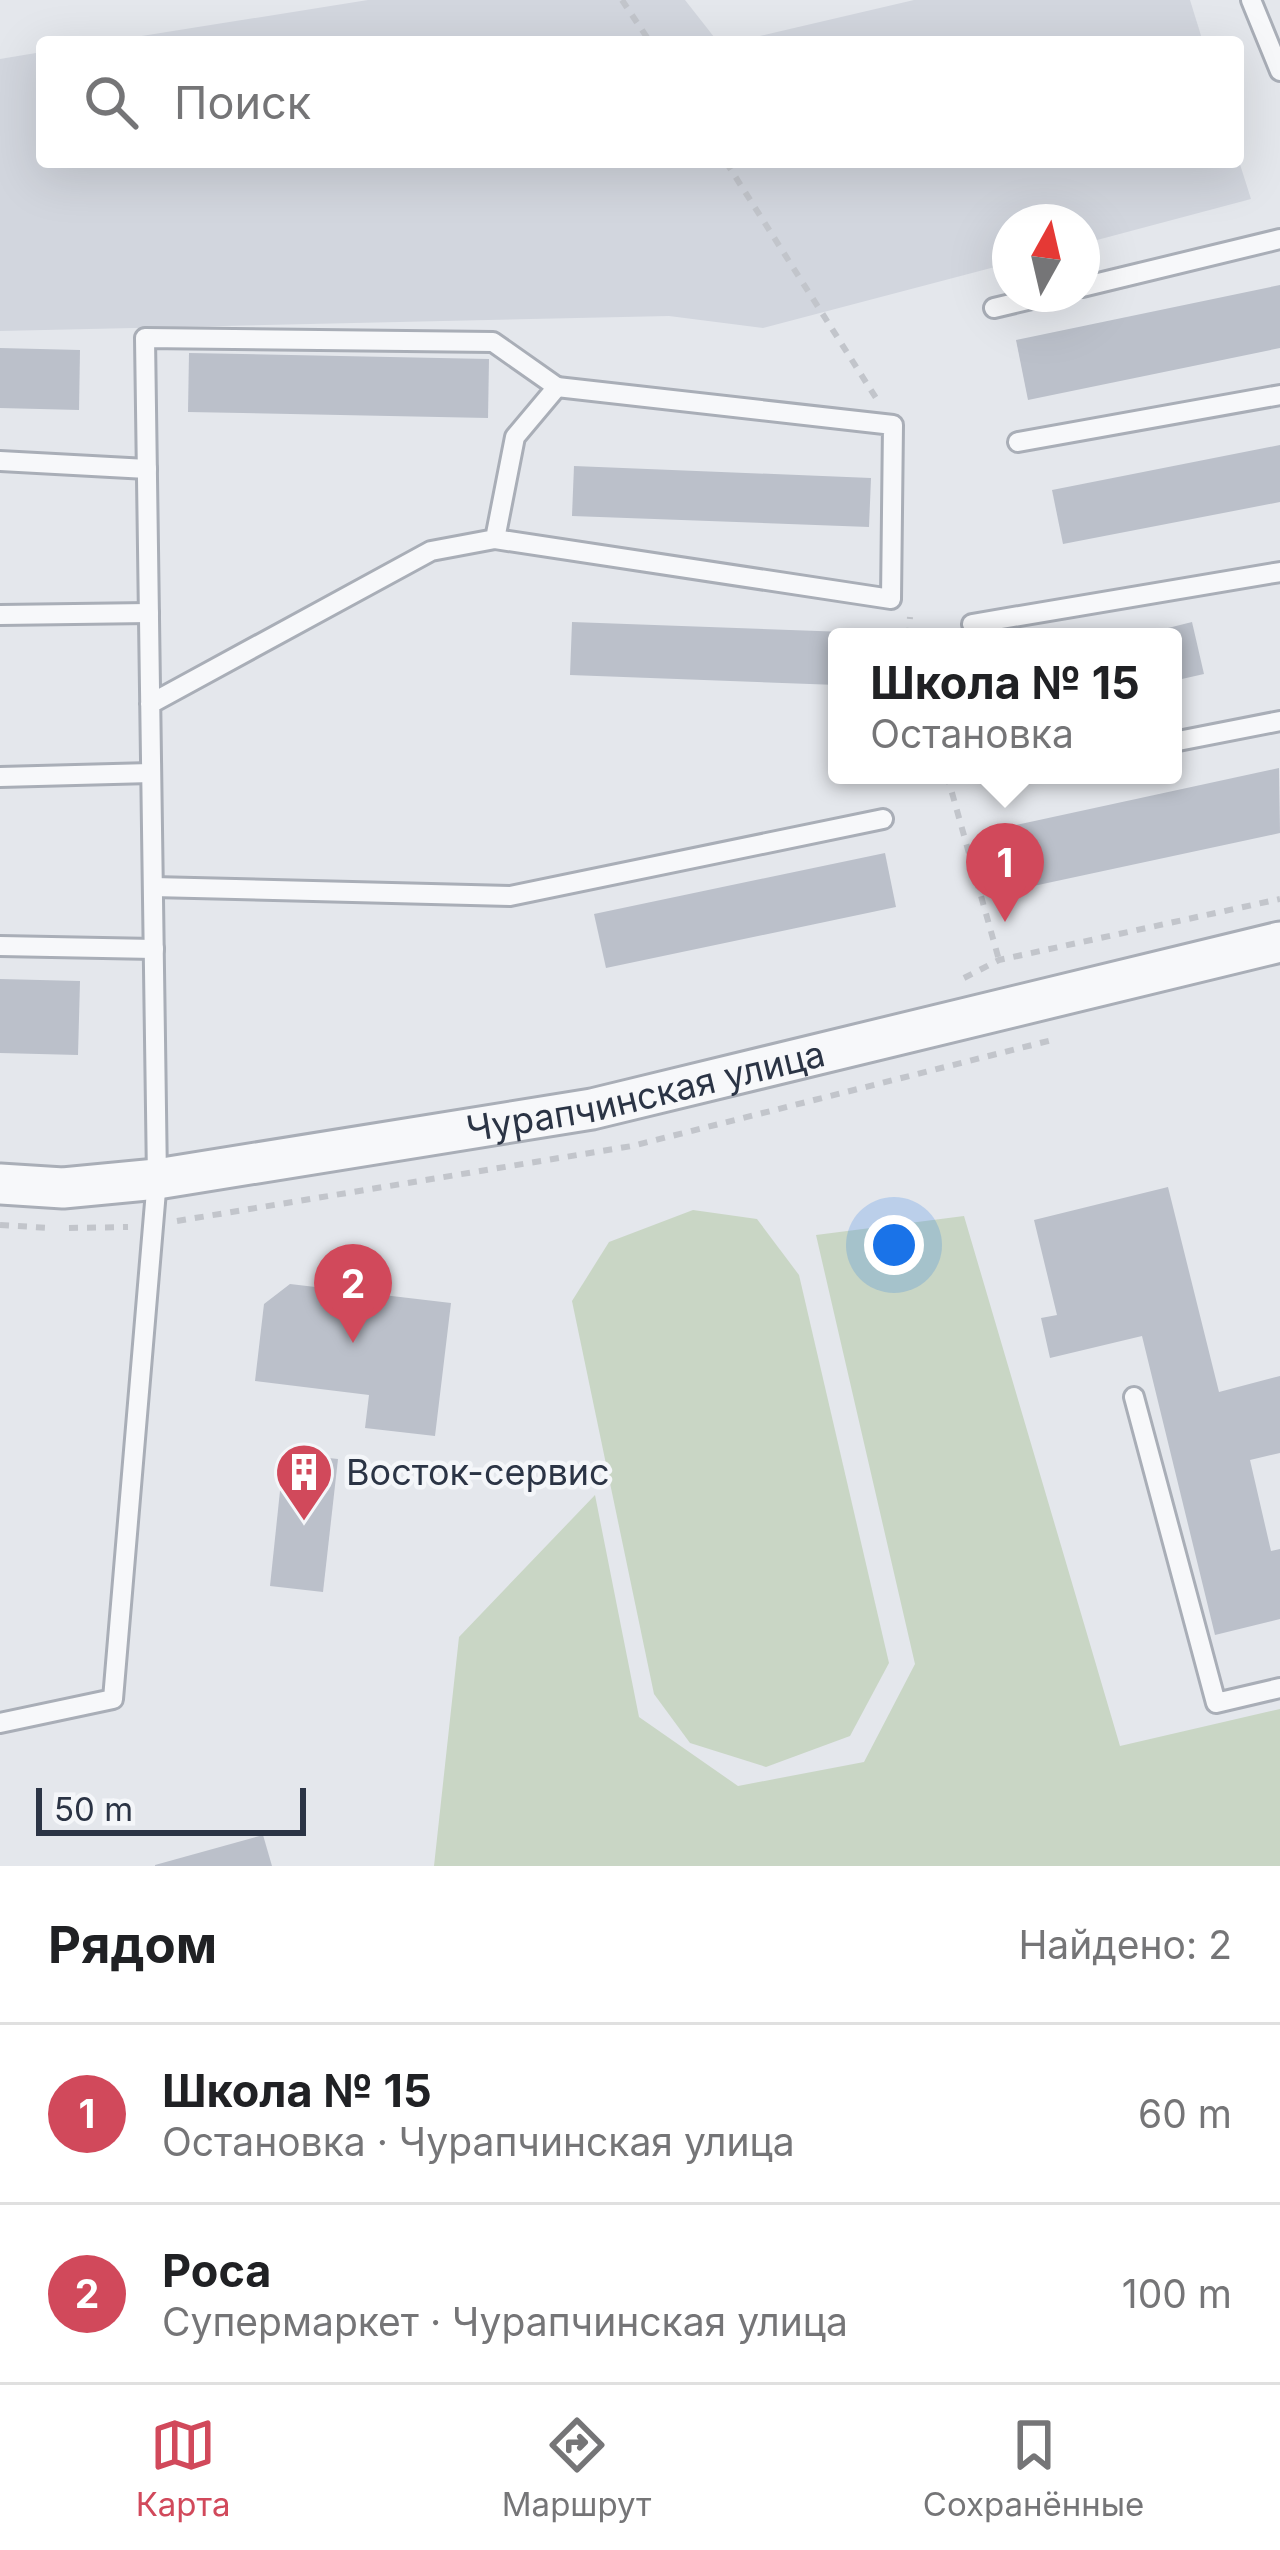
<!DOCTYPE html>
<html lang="ru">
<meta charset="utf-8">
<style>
:root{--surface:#fff;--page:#f2f2f2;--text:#202124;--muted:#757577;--line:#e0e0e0;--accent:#d1495b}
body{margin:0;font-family:Inter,sans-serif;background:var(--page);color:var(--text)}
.compass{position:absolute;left:992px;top:204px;width:108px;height:108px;border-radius:50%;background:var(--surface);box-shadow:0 12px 48px #0002;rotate:8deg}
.scale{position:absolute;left:36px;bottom:30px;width:270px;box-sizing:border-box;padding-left:12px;border:6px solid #2b3445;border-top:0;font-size:33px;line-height:42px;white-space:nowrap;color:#2b3445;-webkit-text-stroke:9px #f4f6f9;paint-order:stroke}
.you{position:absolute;left:894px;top:1245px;width:42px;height:42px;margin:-30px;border:9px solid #fff;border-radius:50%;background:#1a73e8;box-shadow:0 0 0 18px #1a73e833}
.badge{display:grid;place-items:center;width:78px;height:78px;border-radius:50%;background:var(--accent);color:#fff;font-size:39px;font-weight:700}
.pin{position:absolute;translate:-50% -99px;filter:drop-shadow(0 3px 6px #0008)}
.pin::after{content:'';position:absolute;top:63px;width:42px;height:36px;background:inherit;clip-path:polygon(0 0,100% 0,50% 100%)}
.popup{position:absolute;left:828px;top:628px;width:354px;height:156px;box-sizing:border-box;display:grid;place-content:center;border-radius:12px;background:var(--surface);filter:drop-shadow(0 3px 9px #0005);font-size:39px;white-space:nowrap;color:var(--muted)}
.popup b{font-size:45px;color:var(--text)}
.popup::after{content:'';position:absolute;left:50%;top:100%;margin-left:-24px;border:24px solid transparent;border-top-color:var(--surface)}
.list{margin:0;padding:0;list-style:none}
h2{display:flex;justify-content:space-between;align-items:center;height:156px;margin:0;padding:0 48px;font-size:51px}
h2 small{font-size:39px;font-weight:400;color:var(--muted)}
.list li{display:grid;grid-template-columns:78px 1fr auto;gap:36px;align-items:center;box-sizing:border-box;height:180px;padding:0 48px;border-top:3px solid var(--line)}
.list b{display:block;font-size:45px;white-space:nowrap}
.list p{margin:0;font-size:39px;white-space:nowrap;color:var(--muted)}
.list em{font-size:39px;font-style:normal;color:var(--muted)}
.icon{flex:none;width:66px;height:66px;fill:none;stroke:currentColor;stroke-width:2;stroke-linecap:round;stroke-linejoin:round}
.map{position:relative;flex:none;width:1280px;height:1866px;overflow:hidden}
.search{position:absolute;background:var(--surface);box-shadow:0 12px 48px #0002;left:36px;right:36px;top:36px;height:132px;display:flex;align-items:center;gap:30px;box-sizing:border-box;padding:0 42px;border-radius:12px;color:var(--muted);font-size:45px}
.sheet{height:516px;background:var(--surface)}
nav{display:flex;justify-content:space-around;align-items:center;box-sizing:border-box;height:168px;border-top:3px solid var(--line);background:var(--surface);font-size:33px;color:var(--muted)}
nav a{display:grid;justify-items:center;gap:6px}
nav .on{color:var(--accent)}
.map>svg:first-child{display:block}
.built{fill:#d2d6de}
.green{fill:#c9d6c5}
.building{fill:#bbc0ca}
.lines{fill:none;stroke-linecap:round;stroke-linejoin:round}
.lane-casing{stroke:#a9aeb7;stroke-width:24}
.street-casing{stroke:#a9aeb7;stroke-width:45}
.path{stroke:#c2c5cb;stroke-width:6;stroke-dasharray:9 9;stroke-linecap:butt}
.lane{stroke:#f7f8fa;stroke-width:18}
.street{stroke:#f7f8fa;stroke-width:39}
.labels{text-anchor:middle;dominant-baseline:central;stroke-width:9;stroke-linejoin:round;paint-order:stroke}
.street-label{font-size:36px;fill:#2b3445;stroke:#f4f6f9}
.poi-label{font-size:36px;fill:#2b3445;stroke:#f4f6f9;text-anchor:start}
</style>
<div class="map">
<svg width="1280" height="1866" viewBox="0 0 1280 1866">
<rect width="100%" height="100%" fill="#e4e7ec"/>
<g class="built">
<polygon points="368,0 685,0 718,42 104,42"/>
<polygon points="914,0 1190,0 1203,42 734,42"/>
<polygon points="42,52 42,162 1238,162 1238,158 1251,199 1082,244 1082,222 1010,222 1010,263 763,328 669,316 0,331 0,59"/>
</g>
<g class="green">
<polygon points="693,1210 757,1219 799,1275 889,1663 850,1736 766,1767 690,1743 654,1694 572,1301 609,1242"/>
<polygon points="964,1216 1120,1746 1280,1709 1280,1866 434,1866 459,1637 595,1495 639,1717 738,1786 864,1762 915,1664 816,1235"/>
</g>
<g class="building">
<polygon points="1280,285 1280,348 1028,400 1016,340"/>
<polygon points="0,348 80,350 79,410 0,408"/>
<polygon points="189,353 489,359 488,418 188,412"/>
<polygon points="1280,445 1280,502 1063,544 1052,490"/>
<polygon points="574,466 871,478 869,527 572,516"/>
<polygon points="572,622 874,633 874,637 837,637 837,685 570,675"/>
<polygon points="1192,622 1204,674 1173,681 1173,637 1132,637"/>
<polygon points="1279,768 1280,833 1001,893 988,831"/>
<polygon points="885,853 896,907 606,968 594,914"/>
<polygon points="0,979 80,981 78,1055 0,1053"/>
<polygon points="1168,1187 1219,1392 1280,1376 1280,1453 1250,1460 1271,1551 1280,1549 1280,1619 1215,1635 1142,1336 1050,1358 1041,1318 1057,1315 1034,1220"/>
<polygon points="290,1284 451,1303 435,1436 365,1428 369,1395 255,1381 264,1304"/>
<polygon points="284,1453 338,1459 323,1592 270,1586"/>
<polygon points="263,1835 272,1866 155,1866 155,1865"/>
</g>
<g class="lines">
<defs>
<g id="lane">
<polyline points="1251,0 1280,71"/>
<polyline points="1082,287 1280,239"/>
<polyline points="994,308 1053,294"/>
<polyline points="1018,442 1280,395"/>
<polyline points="0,461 147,469"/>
<polyline points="495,539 891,599 893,425 557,387"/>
<polyline points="0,615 149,613"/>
<polyline points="972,624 1280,572"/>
<polyline points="1173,742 1280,721"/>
<polyline points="0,777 151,773"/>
<polyline points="996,777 1005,775"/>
<polyline points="153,887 510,896 883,819"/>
<polyline points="0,946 154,949"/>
<polyline points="1134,1397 1216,1703 1280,1688"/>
<polyline points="0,1723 113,1699 157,1179 145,338 493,342 557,387 515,437 495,539 431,551 150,704"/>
</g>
<g id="street">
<path id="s1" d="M0,1184L63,1188L157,1179L592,1109L1280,942"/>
</g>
</defs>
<use href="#lane" class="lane-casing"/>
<use href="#street" class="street-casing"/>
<g class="path">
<polyline points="622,0 650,42"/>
<polyline points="726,162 876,398"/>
<polyline points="909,637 910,617"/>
<polyline points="947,775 999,960"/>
<polyline points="964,978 999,960 1280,899"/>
<polyline points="177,1221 632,1146 1056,1039"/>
<polyline points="0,1225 50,1228"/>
<polyline points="69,1228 128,1227"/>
</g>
<use href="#lane" class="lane"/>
<use href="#street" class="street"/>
</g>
<defs>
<symbol id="building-pin" viewBox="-11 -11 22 30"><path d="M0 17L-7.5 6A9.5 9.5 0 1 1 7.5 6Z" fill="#d1495b" stroke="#f4f6f9"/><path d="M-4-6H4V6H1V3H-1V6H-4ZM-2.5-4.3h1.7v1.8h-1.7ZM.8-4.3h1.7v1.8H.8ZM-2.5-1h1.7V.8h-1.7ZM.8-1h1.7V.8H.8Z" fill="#fff"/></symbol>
</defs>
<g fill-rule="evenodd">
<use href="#building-pin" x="271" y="1439" width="66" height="90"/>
</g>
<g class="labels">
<g class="street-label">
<text stroke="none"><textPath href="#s1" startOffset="654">Чурапчинская улица</textPath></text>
</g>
<g class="poi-label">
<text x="346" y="1472">Восток-сервис</text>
</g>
</g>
</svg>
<svg class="compass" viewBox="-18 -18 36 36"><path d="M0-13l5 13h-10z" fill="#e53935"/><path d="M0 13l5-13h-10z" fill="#757577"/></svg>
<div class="scale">50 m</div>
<div class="you"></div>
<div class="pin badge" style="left:1005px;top:922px">1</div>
<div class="popup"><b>Школа № 15</b>Остановка</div>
<div class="pin badge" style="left:353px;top:1343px">2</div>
<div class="search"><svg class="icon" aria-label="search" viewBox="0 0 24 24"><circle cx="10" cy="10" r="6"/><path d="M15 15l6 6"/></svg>Поиск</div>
</div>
<section class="sheet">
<h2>Рядом<small>Найдено: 2</small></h2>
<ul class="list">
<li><span class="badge">1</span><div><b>Школа № 15</b><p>Остановка · Чурапчинская улица</p></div><em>60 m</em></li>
<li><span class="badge">2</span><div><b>Роса</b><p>Супермаркет · Чурапчинская улица</p></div><em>100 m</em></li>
</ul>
</section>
<nav>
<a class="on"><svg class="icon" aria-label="map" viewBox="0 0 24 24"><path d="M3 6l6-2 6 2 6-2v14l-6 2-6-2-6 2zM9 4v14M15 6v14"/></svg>Карта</a>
<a><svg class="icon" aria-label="directions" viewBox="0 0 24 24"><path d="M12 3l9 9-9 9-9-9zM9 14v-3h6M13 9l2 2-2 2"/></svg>Маршрут</a>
<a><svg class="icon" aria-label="saved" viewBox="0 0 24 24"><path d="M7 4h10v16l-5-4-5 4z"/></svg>Сохранённые</a>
</nav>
